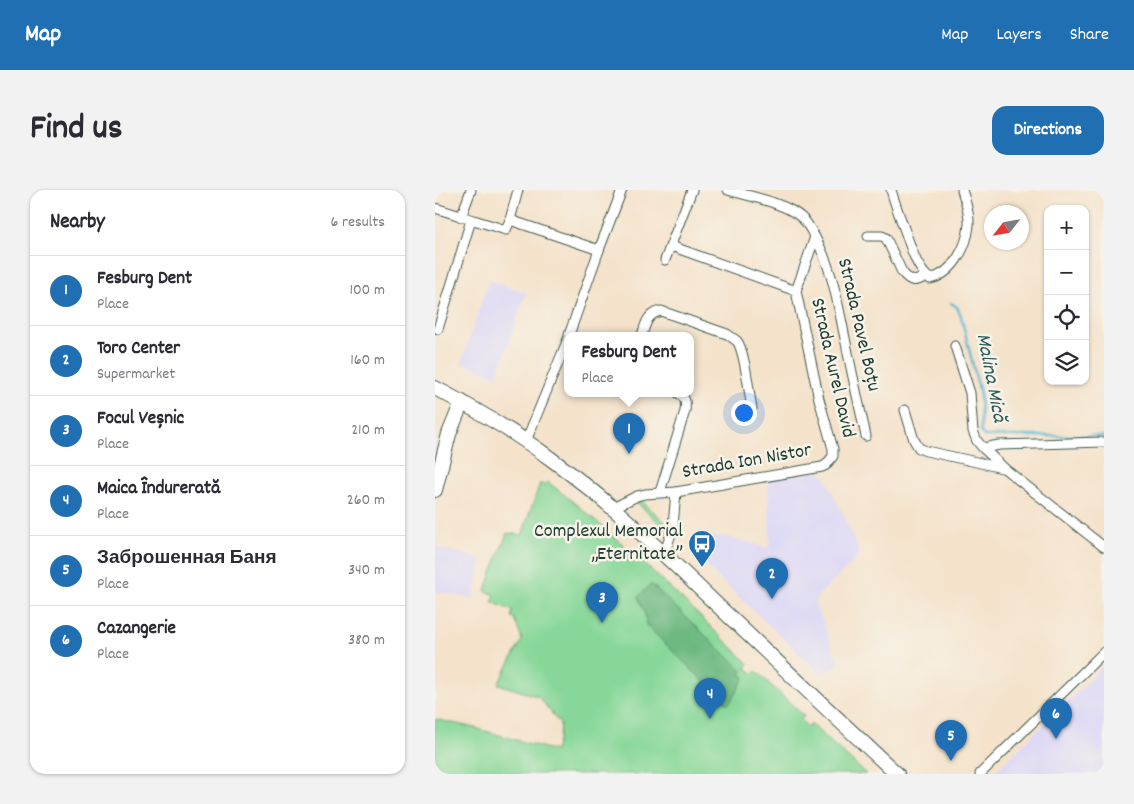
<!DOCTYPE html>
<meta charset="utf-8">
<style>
:root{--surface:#fff;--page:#f2f2f3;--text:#2b2b33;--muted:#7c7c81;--line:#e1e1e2;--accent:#1f6fb2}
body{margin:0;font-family:Dekko,sans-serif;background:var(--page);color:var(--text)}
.controls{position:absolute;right:15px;top:15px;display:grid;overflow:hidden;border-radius:10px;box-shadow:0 1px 4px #0004}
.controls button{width:45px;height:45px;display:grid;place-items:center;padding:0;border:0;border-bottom:1px solid var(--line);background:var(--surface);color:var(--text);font:25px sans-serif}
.compass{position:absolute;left:549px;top:15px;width:45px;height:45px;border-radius:50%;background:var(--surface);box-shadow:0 1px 4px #0004;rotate:239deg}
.you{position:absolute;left:308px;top:222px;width:18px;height:18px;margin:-12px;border:4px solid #fff;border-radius:50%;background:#1a73e8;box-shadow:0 0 0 8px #1a73e833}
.badge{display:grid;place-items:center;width:32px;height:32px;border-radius:50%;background:var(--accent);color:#fff;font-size:16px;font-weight:700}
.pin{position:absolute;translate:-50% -41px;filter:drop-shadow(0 1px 2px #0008)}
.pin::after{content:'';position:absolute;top:26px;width:18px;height:15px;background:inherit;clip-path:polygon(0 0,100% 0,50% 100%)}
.popup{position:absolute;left:129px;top:142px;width:130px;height:65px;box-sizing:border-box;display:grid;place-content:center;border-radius:10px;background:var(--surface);filter:drop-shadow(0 1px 4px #0005);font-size:16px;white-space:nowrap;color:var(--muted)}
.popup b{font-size:19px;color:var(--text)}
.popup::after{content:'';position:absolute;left:50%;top:100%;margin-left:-10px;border:10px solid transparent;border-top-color:var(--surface)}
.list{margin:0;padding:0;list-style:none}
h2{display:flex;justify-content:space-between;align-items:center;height:65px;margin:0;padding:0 20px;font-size:21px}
h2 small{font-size:16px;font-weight:400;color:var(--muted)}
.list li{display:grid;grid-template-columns:32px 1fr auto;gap:15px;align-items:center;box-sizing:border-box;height:70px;padding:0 20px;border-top:1px solid var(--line)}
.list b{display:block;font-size:19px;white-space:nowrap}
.list p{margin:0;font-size:16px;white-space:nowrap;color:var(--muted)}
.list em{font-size:16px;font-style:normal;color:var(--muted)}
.icon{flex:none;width:28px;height:28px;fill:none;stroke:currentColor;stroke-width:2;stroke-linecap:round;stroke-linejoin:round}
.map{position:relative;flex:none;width:669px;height:584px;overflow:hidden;border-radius:15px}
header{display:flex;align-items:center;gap:30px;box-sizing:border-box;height:70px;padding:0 25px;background:var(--accent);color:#fff}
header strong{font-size:24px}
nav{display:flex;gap:28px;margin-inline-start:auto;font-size:18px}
.intro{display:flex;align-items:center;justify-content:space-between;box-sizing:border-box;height:120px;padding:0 30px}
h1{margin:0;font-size:35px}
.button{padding:12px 22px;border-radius:15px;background:var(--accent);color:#fff;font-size:18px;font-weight:700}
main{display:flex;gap:30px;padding:0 30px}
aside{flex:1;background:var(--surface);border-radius:15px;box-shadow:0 1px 4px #0004}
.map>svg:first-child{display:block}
.built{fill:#dad6f7}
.green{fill:#86d798;stroke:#528a66}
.forest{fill:#6cb880;stroke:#467a5a}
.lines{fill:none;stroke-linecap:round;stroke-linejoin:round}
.stream{stroke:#52b4d1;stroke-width:2.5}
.minor-casing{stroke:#3f564a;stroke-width:11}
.primary-casing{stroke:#3f564a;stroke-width:16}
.minor{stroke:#fff;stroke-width:9}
.primary{stroke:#fff;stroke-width:14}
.labels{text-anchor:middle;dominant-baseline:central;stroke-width:5;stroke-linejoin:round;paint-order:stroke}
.street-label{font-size:20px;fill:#1f3d34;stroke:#f7f3e8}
.poi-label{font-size:20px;fill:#1f3d34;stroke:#f7f3e8;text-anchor:end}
.water-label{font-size:21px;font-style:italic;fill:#2c5b5b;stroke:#f7f3e8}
</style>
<header>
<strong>Map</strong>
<nav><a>Map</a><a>Layers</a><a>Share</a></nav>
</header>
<div class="intro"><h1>Find us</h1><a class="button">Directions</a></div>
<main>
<aside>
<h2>Nearby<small>6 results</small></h2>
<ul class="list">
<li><span class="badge">1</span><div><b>Fesburg Dent</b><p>Place</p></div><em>100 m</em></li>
<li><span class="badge">2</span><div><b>Toro Center</b><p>Supermarket</p></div><em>160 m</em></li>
<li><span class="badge">3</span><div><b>Focul Veșnic</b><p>Place</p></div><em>210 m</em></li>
<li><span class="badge">4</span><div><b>Maica Îndurerată</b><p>Place</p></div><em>260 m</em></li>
<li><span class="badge">5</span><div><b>Заброшенная Баня</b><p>Place</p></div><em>340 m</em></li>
<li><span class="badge">6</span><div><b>Cazangerie</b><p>Place</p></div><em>380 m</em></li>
</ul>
</aside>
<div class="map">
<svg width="669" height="584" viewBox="0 0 669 584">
<rect width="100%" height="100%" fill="#f7f3e8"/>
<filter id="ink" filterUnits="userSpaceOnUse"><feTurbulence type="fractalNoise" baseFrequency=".02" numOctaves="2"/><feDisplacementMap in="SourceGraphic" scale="10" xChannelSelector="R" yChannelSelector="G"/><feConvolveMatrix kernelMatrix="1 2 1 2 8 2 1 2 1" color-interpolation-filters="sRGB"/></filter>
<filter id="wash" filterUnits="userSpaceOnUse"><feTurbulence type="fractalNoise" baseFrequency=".0096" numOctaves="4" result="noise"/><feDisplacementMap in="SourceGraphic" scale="20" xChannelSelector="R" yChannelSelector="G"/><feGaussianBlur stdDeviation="1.12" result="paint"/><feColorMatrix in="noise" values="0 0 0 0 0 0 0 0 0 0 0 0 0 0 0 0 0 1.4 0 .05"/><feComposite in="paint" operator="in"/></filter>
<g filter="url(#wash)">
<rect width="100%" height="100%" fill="#f4e2ca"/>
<g class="built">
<polygon points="54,90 91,103 62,186 26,173"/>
<polygon points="380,281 384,282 390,287 411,330 423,360 423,366 420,370 383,406 381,412 381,419 386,427 388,434 404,474 399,478 386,484 274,379 264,348 288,346 324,355 329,358 332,357 335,354 333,290"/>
<polygon points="0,357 47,369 38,409 0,401"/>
<polygon points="669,474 669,584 558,584 651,493"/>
</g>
<g class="green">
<path d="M113,292C185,347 249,411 314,474L311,477L318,484L321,481L369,526L366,530L373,537L376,534L431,584H0V529L40,538L120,561L124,546L125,534L104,507L63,494L87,450L79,428L76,427L78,421L57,412L60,405L50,401L72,343L87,345L105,293L108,295Z"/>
<polygon points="203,310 207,311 232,334 233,341 200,311"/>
</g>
<polygon class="forest" points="216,394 308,481 306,484 310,487 295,513 292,514 211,435 210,424 203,407"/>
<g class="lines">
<polyline class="stream" points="516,113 522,117 526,126 545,204 546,242 549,246 669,246"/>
</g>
</g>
<g filter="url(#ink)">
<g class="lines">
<defs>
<g id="minor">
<path d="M293,0C314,6 351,13 367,28C372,33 375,38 378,44C398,77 403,116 411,153C417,184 424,215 431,246"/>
<path d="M456,0C460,14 465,27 470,41C476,57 481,78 495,89C518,84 532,57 534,35C535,23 530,11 527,0"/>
<polyline points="0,18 71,40 75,30 164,60"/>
<polyline points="26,27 36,0"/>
<polyline points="75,30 83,0"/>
<path d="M433,46H447L451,48L467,82C475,92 480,93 491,86"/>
<polyline points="230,70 257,0"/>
<polyline points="361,101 380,47"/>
<polyline points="3,139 36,30"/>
<polyline points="134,145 164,60 187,0"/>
<path d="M207,145C211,133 212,124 226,121L292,144C295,146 299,149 302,151C310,161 314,204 317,218"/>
<polyline points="520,156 535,203 538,241 542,251 548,258 570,279 669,357"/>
<polyline points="470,220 479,250 484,258 491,261 537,271 567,278"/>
<polyline points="91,251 133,149"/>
<polyline points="548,258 564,255 669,252"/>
<path d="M225,302L250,221C251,213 251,207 243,203"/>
<polyline points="178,318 202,306 210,304 241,302 387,277 391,275 398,266 398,259 384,209 361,101 236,56"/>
<polyline points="229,364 235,347 238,336 241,302"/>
<polyline points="545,584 669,462"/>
</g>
<g id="primary">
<path d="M0,198C40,219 80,242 116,269C174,311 226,361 278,411C339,469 400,527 462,584"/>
<polyline points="0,300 14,244 27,212"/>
</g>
</defs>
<use href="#minor" class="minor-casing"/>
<use href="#primary" class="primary-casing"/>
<use href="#minor" class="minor"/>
<use href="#primary" class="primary"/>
</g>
</g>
<defs>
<symbol id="bus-pin" viewBox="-11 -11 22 30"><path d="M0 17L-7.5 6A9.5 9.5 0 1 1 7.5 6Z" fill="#1f6fb2" stroke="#f7f3e8"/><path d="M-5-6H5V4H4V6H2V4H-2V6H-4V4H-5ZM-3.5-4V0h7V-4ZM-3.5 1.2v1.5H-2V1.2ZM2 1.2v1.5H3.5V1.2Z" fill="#fff"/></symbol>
</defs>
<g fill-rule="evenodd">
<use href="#bus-pin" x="251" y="338" width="32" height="43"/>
</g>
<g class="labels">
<g class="street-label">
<text transform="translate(423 135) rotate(77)">Strada Pavel Boțu</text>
<text transform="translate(397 178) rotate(77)">Strada Aurel David</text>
<text transform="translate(312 272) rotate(-10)">Strada Ion Nistor</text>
</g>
<g class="poi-label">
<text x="248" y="342">Complexul Memorial<tspan x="248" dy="23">„Eternitate”</tspan></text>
</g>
<g class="water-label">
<text transform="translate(555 188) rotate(79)">Malina Mică</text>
</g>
</g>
</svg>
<div class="controls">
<button>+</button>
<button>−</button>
<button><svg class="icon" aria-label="locate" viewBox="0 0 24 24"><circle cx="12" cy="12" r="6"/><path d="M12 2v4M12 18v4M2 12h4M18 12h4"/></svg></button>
<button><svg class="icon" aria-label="layers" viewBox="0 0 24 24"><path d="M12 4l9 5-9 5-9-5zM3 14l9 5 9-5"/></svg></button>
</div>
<svg class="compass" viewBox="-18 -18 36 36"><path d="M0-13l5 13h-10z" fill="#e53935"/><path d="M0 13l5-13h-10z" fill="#7c7c81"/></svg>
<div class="you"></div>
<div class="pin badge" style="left:194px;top:264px">1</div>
<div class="popup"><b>Fesburg Dent</b>Place</div>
<div class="pin badge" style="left:337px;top:409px">2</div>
<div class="pin badge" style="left:167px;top:433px">3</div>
<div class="pin badge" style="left:275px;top:529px">4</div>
<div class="pin badge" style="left:516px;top:571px">5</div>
<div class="pin badge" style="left:621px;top:549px">6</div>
</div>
</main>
